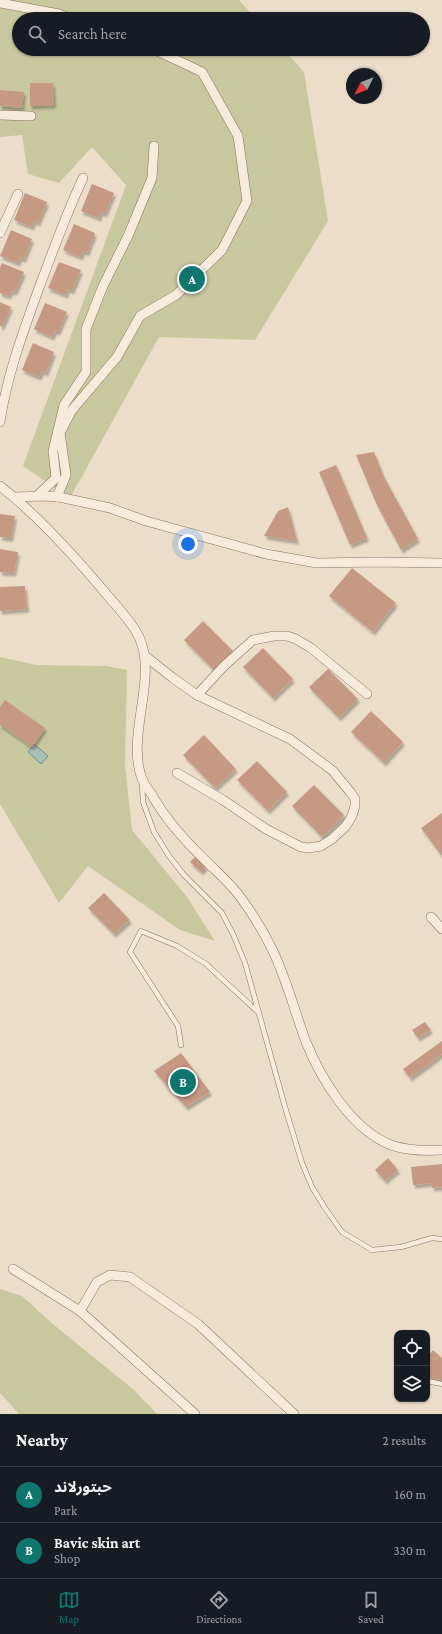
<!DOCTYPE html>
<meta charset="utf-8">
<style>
:root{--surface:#171b24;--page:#20242c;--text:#f1f3f6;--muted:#9ea1a6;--line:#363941;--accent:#0f766e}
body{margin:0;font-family:"Crimson Pro","Noto Sans Arabic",serif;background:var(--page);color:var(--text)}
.controls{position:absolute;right:12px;bottom:12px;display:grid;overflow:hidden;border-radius:8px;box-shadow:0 1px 3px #0004}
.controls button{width:36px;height:36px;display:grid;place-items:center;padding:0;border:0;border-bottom:1px solid var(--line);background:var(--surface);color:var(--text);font:20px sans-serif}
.compass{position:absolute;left:346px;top:68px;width:36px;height:36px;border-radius:50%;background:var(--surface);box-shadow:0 1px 3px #0004;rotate:228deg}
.you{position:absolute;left:188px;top:544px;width:14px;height:14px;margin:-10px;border:3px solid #fff;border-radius:50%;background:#1a73e8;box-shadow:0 0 0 6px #1a73e833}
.badge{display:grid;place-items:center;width:26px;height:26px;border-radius:50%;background:var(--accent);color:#fff;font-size:13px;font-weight:700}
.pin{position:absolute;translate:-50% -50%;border:2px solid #fff;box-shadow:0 1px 4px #0006}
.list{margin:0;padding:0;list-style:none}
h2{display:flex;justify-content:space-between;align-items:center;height:52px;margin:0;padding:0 16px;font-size:17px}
h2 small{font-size:13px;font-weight:400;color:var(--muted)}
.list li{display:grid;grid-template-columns:26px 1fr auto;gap:12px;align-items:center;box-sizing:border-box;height:56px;padding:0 16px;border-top:1px solid var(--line)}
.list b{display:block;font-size:15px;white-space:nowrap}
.list p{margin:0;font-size:13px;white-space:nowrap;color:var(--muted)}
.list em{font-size:13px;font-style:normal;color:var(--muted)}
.icon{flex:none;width:22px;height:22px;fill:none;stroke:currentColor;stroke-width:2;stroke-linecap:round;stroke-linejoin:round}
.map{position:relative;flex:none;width:442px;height:1414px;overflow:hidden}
.search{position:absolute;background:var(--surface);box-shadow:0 1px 3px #0004;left:12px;right:12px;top:12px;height:44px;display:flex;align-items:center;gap:10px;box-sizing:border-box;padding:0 14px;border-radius:22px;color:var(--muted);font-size:15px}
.sheet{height:164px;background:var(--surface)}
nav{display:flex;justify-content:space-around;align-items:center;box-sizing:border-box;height:56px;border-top:1px solid var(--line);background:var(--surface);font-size:11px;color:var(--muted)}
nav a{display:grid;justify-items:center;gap:2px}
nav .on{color:var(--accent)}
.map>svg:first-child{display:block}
.green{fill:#c7c89e}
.water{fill:#a9c0b7;stroke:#718e84}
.building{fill:#c69983;filter:url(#shadow)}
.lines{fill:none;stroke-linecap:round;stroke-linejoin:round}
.service-casing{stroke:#86715f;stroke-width:5.5}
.minor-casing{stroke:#86715f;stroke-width:10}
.service{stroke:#f6ecdc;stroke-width:4.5}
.minor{stroke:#f6ecdc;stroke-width:9}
</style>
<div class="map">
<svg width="442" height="1414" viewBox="0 0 442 1414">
<defs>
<filter id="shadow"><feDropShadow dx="2" dy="3.5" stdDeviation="1" flood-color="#0004"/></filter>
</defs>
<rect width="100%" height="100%" fill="#ebdec9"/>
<g class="green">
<polygon points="0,0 239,0 256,19 19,19 19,49 283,49 304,72 328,221 255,340 159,337 70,498 23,466 126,185 92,147 59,183 28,174 22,135 0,137"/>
<polygon points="0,657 36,665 106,666 127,670 125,765 132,830 187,897 215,941 180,930 88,866 59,903 0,804"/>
<polygon points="0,1289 22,1296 54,1325 134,1390 157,1414 19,1414 0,1393"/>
</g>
<polygon class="water" points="34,744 48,756 41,764 28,752"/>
<g class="building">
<polygon points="30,83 53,83 54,105 30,106"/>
<polygon points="0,90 24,92 22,108 0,106"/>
<polygon points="92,184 114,193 105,214 101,212 99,218 81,211"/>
<polygon points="25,193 47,202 38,223 34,221 32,227 14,220"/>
<polygon points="74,224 95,233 87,253 83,251 81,257 63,250"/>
<polygon points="11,230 32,239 24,259 20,258 18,263 0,256"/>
<polygon points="59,262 81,270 72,291 68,289 66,295 48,288"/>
<polygon points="2,263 24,272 15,292 11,291 9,296 0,293 0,267"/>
<polygon points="0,302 11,307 2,327 0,326"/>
<polygon points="45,303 67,312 58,332 55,331 52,337 34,329"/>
<polygon points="33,343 54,352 46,373 42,371 39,377 22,370"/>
<polygon points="374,452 383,475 418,539 401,550 377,505 356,455"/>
<polygon points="336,465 367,538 350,545 319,472"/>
<polygon points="288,507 297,541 264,536 278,511"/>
<polygon points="0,514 15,516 11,538 0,537"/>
<polygon points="0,549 18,552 14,573 0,572"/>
<polygon points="352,568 396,603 373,632 329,596"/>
<polygon points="25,586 27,609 0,611 0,587"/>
<polygon points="203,621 233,651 214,670 184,640"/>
<polygon points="263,648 293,679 273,698 243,667"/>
<polygon points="328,669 358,699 339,718 309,687"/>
<polygon points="5,700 45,728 32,747 0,725 0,707"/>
<polygon points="371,711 403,742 384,763 351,732"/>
<polygon points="204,735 236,769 215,788 183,755"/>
<polygon points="257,761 287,792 268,811 237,780"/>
<polygon points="314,785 344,815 322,837 292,806"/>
<polygon points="442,813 442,856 421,828"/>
<polygon points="196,856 206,867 201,872 190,862"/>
<polygon points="104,893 130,920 114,934 88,908"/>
<polygon points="425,1022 431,1030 418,1038 412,1030"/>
<polygon points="442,1041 442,1054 410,1078 403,1069"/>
<polygon points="181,1053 210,1092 186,1107 154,1071"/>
<polygon points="388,1158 398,1170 385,1181 375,1170"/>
<polygon points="442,1164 442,1187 432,1188 432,1183 413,1185 411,1167"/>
<polygon points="433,1350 442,1358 442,1380 434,1380 427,1375 427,1357"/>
</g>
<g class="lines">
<defs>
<g id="service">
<polyline points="142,784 143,802 154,832 169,856 184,875 222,913 233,934 245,963 285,1107 302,1163 312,1187 325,1208 342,1232 372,1250 401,1247 432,1238 442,1239"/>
<polyline points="181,1045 178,1026 130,952 141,931 177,946 206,964 258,1012"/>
<polyline points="427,1381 442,1384"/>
</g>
<g id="minor">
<polyline points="0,3 59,14 72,19"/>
<polyline points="0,115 31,116"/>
<polyline points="0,233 18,194"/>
<path d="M0,422C7,375 23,332 39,288C53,251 66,214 83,178"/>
<path d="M0,486C39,516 77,559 108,596C119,609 132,622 139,637C158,677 127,732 141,776C143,783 148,789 152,795C166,820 185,841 206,861C218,873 231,884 241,898C252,913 262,929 270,945C286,976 294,1010 306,1042C321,1079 352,1130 391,1145C407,1151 425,1151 442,1150"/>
<polyline points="37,496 56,478 53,451 64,405 86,372 86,329 103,286 128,236 152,178 154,146"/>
<polyline points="15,497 44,496 59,497 110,508 146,521 266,554 317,563 376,562 442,563"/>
<polyline points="57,497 66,475 60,433 72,410 117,357 140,316 176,295 222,250 247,201 238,136 202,72 153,49"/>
<polyline points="145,656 173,678 197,695 290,739 333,771 351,793 355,799 355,806 352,816 346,826 332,839 321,846 309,848 301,847 266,829 223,800 177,773"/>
<polyline points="197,695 224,666 253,640 274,636 287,636 296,639 311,648 367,694"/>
<polyline points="431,917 442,929"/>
<polyline points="13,1269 80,1311 195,1414"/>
<polyline points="80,1311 97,1282 110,1275 130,1277 198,1324 294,1414"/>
</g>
</defs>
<use href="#service" class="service-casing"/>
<use href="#minor" class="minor-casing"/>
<use href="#service" class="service"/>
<use href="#minor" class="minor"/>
</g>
</svg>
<div class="controls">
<button><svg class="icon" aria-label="locate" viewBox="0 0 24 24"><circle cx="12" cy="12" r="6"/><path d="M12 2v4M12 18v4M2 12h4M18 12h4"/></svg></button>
<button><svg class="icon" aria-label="layers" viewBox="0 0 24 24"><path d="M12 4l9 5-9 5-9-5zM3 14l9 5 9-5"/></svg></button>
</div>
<svg class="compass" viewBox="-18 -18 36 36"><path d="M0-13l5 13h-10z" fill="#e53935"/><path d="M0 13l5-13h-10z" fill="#9ea1a6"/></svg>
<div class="you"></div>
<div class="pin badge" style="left:192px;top:279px">A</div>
<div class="pin badge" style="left:183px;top:1082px">B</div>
<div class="search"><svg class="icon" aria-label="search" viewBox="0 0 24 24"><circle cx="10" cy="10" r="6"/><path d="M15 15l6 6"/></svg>Search here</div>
</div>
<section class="sheet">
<h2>Nearby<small>2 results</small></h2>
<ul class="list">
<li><span class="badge">A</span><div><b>حبتورلاند</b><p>Park</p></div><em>160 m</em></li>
<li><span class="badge">B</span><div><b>Bavic skin art</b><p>Shop</p></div><em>330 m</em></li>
</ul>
</section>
<nav>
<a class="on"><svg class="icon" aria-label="map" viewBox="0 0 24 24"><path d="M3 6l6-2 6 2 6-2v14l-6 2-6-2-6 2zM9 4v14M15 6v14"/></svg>Map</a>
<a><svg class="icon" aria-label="directions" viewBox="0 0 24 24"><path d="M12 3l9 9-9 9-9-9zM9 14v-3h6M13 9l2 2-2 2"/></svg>Directions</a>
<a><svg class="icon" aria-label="saved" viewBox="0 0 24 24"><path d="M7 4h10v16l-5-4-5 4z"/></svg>Saved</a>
</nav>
